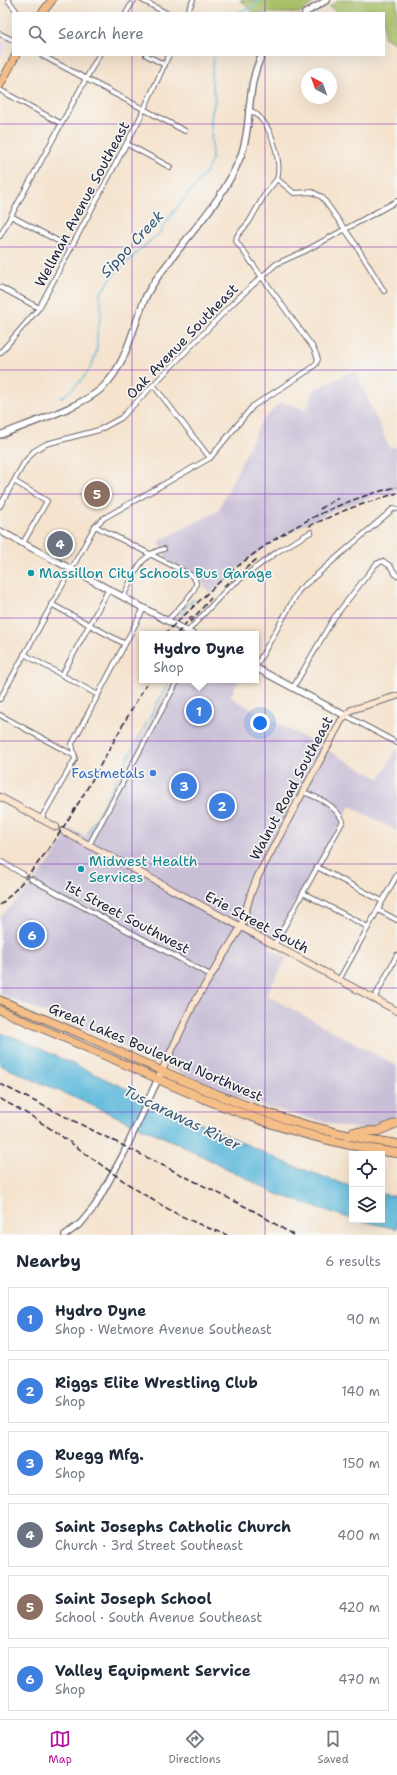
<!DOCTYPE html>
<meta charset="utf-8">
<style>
:root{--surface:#fff;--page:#f2f2f3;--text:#1f2937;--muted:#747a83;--line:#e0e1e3;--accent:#b5179e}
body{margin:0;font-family:"Shantell Sans",sans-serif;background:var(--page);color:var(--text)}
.controls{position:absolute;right:12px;bottom:12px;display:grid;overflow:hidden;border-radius:0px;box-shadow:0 4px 16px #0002}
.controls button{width:36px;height:36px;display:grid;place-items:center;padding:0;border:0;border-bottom:1px solid var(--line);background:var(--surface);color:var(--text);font:20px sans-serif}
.compass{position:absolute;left:301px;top:68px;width:36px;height:36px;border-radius:50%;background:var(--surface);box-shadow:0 4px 16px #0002;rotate:319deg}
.you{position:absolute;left:260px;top:723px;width:14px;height:14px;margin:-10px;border:3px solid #fff;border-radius:50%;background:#1a73e8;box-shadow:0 0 0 6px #1a73e833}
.badge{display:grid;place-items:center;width:26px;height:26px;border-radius:50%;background:var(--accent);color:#fff;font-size:13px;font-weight:700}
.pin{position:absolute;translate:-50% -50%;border:2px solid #fff;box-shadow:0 1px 4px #0006}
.popup{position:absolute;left:139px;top:631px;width:120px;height:52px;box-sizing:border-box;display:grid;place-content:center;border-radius:0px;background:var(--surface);filter:drop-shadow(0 1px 3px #0005);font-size:13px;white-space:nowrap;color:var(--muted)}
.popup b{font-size:15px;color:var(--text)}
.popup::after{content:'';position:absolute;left:50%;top:100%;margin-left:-8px;border:8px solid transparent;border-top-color:var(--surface)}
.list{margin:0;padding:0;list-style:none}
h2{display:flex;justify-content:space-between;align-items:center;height:52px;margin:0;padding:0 16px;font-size:17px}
h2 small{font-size:13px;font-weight:400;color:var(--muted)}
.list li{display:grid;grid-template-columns:26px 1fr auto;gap:12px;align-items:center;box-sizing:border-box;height:64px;margin:0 8px 8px;padding:0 8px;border:1px solid var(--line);border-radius:0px}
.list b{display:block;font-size:15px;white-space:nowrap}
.list p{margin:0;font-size:13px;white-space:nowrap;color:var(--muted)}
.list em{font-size:13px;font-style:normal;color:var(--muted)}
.icon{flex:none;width:22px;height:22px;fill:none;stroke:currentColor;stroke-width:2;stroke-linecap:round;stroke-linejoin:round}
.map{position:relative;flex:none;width:397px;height:1235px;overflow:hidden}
.search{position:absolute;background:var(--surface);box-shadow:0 4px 16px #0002;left:12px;right:12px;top:12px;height:44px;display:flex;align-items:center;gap:10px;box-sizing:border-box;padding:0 14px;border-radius:0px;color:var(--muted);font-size:15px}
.sheet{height:484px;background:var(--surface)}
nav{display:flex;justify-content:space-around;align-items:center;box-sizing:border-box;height:56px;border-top:1px solid var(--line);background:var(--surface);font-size:11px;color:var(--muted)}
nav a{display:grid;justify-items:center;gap:2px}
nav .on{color:var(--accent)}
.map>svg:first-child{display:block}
.built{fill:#e8d2ee}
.industrial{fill:#c9bfd7}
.green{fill:#a9c167;stroke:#667251}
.water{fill:#5ebadc;stroke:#406e8c}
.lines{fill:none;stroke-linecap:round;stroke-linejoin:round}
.stream{stroke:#5ebadc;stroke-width:1.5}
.minor-tunnel{stroke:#cbbcb1;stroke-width:4;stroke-dasharray:4 2;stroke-linecap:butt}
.minor-casing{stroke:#6c666e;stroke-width:6}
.tertiary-casing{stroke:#6c666e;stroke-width:8}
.secondary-casing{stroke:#6c666e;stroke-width:8}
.primary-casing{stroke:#6c666e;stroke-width:9}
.trunk-casing{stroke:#6c666e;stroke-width:9}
.motorway-casing{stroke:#6c666e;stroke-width:10}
.minor{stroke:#fff;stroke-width:4}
.tertiary{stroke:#fff;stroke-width:5.5}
.secondary{stroke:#fbe5cf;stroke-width:6}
.primary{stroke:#f6be87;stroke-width:7}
.trunk{stroke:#f6be87;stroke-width:7}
.motorway{stroke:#f6be87;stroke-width:8}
.rail{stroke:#22223b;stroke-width:1.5;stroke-dasharray:6 3;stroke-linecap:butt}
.grid{fill:none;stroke:#7b2cbf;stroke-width:1;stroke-opacity:0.55}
.culture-dot{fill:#0f9aa8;stroke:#f6f6f2;stroke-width:1.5}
.shop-dot{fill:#3f7fe0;stroke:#f6f6f2;stroke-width:1.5}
.labels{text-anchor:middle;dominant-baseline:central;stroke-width:3.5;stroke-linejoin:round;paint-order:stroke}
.street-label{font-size:14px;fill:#22223b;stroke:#f6f6f2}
.culture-label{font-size:14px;fill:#0d838f;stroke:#f6f6f2;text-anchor:start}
.shop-label{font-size:14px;fill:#366cbe;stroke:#f6f6f2;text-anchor:end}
.water-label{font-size:15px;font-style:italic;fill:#375773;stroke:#f6f6f2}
</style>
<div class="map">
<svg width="397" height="1235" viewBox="0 0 397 1235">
<rect width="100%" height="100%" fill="#f6f6f2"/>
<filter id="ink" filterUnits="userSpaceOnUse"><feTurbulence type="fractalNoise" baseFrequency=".025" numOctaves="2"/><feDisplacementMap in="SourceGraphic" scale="8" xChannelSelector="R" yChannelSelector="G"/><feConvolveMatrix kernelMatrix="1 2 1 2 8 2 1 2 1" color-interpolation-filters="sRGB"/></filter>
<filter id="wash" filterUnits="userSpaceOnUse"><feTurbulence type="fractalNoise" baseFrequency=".012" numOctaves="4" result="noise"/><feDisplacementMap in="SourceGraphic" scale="16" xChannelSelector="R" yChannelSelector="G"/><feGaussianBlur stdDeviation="0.9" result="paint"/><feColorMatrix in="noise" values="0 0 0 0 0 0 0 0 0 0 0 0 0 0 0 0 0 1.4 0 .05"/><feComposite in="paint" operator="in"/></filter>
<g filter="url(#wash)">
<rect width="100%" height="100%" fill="#f5e3ce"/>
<polygon class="built" points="0,39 5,42 6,47 0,57"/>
<g class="industrial">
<polygon points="355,370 389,447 397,447 397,490 341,507 306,523 276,540 241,565 210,594 198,576 168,561 159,541 218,511 261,422 281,402 306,409 315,389"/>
<polygon points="174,680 239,680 230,697 380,779 397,748 397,831 350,806 269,948 287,958 266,995 397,1066 397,1116 383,1127 370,1130 340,1126 251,1103 221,1092 94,1033 0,994 0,917 29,888 51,860 71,829 87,837"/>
</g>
<g class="green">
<polygon points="240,0 317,0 300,13 254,13"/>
<polygon points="339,0 397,0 397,44 384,37 384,13 340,13 329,7"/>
</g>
<g class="water">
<polygon points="0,1033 19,1039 291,1165 352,1187 352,1219 277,1194 177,1143 0,1065"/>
<polygon points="382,1194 397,1197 397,1229 358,1220 382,1220"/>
</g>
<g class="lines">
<g class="stream">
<polyline points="234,13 251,8 260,0"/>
<path d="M61,398C76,387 93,371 96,352C98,346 96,340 97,334C100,320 103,309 100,294L117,271L151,240L158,235L175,210L207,171L212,159L211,118L215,99L211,78L214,55"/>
<polyline points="181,616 184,609 193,600"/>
<polyline points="87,834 170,680"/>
</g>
</g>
</g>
<g filter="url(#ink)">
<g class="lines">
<polyline class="minor-tunnel" points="23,874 31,879"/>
<defs>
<g id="minor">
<polyline points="8,0 18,13"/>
<polyline points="142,0 166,13"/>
<polyline points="126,13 134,0"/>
<polyline points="187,13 193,0"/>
<polyline points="0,34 13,40"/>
<polyline points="41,55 185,131"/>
<polyline points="146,55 165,65"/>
<polyline points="0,90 60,123"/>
<path d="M248,110C269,115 283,160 277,179"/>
<polyline points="127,144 170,167"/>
<polyline points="277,179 294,193 312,192 322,197 356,245 384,291"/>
<polyline points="11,216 71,248"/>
<polyline points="0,236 99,55"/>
<polyline points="0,287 39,308"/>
<polyline points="0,353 39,308 139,120 169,55"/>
<polyline points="154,386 210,458"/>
<polyline points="14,481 47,501 23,543"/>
<polyline points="0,506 24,463 34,451 46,444 99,430 121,418 234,302 276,264 305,251 397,201"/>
<path d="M95,526L189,574C192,576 196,579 196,583C196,593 174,613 167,621"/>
<path d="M123,597C134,576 139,554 164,549"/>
<polyline points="51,604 125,644"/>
<polyline points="187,632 228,588 277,552 311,532"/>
<polyline points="24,654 98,695"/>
<polyline points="256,666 299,590 386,515 394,508 397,509"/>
<polyline points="62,675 109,589"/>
<polyline points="293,688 333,619 376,564 383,561 390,566 397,576"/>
<polyline points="0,699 95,526 104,518 210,458 253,406 309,370 316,364 318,359 314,349 236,241 237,236 249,222 265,194 277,179"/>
<polyline points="0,715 75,756"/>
<polyline points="345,715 397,743"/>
<polyline points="41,819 75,759 72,744 144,608"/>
<polyline points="89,845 178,680"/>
<polyline points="0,861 23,874"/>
<polyline points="317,867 382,901"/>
<polyline points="31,879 212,976"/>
<polyline points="303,893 368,927"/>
<polyline points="378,910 397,920"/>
<path d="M274,945L343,821C335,805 319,798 303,792"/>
<polyline points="339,980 397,875"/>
<polyline points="374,999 397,955"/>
</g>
<g id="tertiary">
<polyline points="305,13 327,0"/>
<path d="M0,435C27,424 84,406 103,387C128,363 133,324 147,294C153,283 161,272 169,262C194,228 224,198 240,158C253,125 245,88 262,55"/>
<polyline points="0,531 192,634"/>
<polyline points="256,668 344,715"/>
<polyline points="65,1235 81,1223 95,1206 123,1155 158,1079"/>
</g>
<g id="secondary">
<polyline points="0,797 56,827"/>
<polyline points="63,831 397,1011"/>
<polyline points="158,1079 194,1003 241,927 251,893 258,876 341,721 351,710 397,696"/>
</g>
<g id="primary">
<polyline points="42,13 52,0"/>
<polyline points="0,85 16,55"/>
</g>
<g id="trunk">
<polyline points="0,1000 85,1036 162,1071"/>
<polyline points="0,1010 158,1079"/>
</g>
<g id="motorway">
<path d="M162,1071C237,1105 314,1133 397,1144"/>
<path d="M158,1079C234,1113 314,1142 397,1153"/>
<polyline points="354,1132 378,1131 397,1123"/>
</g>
</defs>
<use href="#minor" class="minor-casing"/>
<use href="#tertiary" class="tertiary-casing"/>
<use href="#secondary" class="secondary-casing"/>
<use href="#primary" class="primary-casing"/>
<use href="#trunk" class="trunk-casing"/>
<use href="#motorway" class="motorway-casing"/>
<use href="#minor" class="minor"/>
<use href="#tertiary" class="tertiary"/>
<use href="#secondary" class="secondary"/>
<use href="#primary" class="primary"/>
<use href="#trunk" class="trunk"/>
<use href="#motorway" class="motorway"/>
<g class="rail">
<polyline points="320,509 338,498"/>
<polyline points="309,526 348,509 397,493"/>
<polyline points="224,586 257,559"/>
<polyline points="190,622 211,598"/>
<path d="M164,634C189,612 212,587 238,566C284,529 339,500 397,487"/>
<polyline points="177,634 192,616"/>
<path d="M0,905C65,844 103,755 149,680"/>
<polyline points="0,1084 256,1212 293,1235"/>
<path d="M0,1099C59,1128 107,1174 163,1206C183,1218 205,1227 227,1235"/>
</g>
</g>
</g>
<path class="grid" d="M132,0V13M265,0V13M132,55V1235M265,55V1235M0,124H397M0,247H397M0,370H397M0,494H397M0,618H397M0,741H397M0,864H397M0,988H397M0,1112H397"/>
<g class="culture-dot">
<circle cx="31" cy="573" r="4"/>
<circle cx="81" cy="869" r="4"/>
</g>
<circle class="shop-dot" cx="153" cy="773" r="4"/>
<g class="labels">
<g class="street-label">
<text transform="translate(82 204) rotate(-62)">Wellman Avenue Southeast</text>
<text transform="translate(182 341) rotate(-46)">Oak Avenue Southeast</text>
<text transform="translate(291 788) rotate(-62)">Walnut Road Southeast</text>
<text transform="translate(127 917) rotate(28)">1st Street Southwest</text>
<text transform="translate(257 922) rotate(28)">Erie Street South</text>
<text transform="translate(156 1052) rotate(23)">Great Lakes Boulevard Northwest</text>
</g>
<g class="culture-label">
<text x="39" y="573">Massillon City Schools Bus Garage</text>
<text x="89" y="861">Midwest Health<tspan x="89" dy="16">Services</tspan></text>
</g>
<g class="shop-label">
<text x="145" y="773">Fastmetals</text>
</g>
<g class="water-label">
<text transform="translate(132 244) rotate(-47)">Sippo Creek</text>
<text transform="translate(182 1118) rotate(26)">Tuscarawas River</text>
</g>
</g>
</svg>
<div class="controls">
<button><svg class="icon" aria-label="locate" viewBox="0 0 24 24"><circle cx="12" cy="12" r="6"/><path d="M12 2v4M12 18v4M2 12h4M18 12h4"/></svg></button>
<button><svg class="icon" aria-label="layers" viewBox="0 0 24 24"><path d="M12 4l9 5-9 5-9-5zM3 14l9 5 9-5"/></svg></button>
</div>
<svg class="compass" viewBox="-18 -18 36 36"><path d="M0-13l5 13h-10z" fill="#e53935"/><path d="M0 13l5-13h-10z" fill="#747a83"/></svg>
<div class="you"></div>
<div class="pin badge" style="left:199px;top:711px;background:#3f7fe0">1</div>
<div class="popup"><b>Hydro Dyne</b>Shop</div>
<div class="pin badge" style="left:222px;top:806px;background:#3f7fe0">2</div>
<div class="pin badge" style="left:184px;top:786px;background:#3f7fe0">3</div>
<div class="pin badge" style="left:60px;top:544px;background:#6b7280">4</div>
<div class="pin badge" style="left:97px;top:494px;background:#8d6e63">5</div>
<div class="pin badge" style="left:32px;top:935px;background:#3f7fe0">6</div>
<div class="search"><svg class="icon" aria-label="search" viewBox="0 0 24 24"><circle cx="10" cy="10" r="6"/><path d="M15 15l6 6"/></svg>Search here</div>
</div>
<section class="sheet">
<h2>Nearby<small>6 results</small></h2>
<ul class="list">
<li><span class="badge" style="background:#3f7fe0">1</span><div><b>Hydro Dyne</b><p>Shop · Wetmore Avenue Southeast</p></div><em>90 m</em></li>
<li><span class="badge" style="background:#3f7fe0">2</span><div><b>Riggs Elite Wrestling Club</b><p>Shop</p></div><em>140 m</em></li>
<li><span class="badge" style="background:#3f7fe0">3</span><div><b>Ruegg Mfg.</b><p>Shop</p></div><em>150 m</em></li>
<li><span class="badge" style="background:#6b7280">4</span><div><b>Saint Josephs Catholic Church</b><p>Church · 3rd Street Southeast</p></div><em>400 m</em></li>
<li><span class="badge" style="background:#8d6e63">5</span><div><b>Saint Joseph School</b><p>School · South Avenue Southeast</p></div><em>420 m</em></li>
<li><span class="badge" style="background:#3f7fe0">6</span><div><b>Valley Equipment Service</b><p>Shop</p></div><em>470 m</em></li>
</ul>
</section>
<nav>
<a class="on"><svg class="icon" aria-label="map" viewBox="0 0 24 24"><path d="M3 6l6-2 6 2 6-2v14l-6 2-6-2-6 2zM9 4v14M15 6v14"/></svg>Map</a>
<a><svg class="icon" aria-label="directions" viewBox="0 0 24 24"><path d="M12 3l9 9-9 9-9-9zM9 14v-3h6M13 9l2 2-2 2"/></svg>Directions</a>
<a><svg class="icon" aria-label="saved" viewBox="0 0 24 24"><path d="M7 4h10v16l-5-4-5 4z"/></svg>Saved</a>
</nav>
